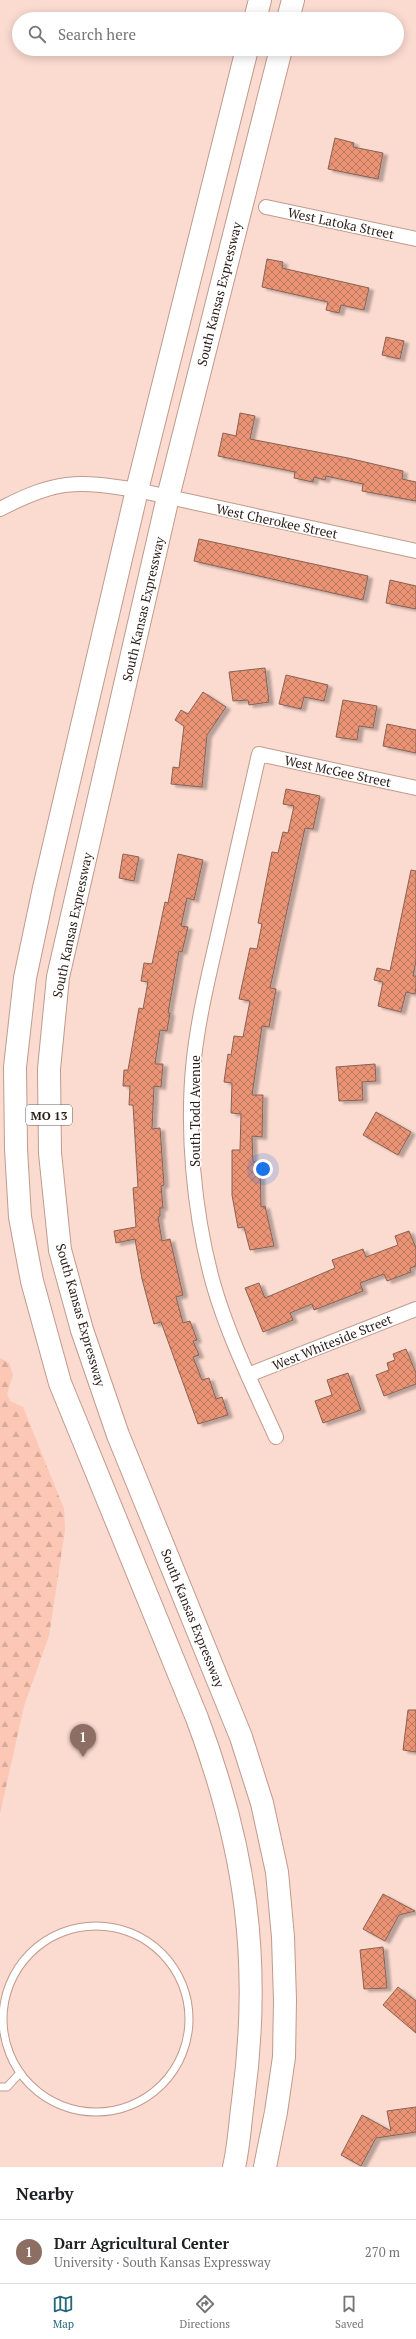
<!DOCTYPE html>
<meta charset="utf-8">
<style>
:root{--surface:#fff;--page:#f6f6f6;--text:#202124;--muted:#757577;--line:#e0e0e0;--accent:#24677a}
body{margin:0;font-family:"PT Serif",serif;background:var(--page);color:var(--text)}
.you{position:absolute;left:263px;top:1169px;width:14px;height:14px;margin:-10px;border:3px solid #fff;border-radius:50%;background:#1a73e8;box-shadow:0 0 0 6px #1a73e833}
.badge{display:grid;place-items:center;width:26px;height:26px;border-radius:50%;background:var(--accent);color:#fff;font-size:13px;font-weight:700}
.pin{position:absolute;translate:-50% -33px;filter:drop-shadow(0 1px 2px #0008)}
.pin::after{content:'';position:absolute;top:21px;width:14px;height:12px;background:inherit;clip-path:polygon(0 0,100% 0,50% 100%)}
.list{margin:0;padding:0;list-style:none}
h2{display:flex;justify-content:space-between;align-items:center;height:52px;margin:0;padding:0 16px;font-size:17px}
h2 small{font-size:13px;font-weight:400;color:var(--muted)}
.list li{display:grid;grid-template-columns:26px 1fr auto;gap:12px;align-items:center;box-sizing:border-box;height:64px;padding:0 16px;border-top:1px solid var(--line)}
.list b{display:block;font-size:15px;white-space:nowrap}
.list p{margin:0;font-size:13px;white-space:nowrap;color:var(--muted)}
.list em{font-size:13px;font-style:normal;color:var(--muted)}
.icon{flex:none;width:22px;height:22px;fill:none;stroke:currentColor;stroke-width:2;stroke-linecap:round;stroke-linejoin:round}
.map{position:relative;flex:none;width:416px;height:2167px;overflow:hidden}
.search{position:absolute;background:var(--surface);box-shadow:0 2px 10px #0003;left:12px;right:12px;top:12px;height:44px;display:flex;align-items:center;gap:10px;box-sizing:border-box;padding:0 14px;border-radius:22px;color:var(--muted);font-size:15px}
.sheet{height:116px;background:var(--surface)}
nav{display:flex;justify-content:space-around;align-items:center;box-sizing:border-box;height:56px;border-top:1px solid var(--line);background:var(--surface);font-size:11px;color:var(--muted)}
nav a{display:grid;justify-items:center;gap:2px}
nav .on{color:var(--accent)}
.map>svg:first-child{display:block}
.forest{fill:url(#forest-firs)}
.building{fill:url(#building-cross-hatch);stroke:#866356;filter:url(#shadow)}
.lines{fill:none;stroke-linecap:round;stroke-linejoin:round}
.lane-casing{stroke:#c09b8d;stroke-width:9}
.street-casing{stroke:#c09b8d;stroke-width:16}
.primary-casing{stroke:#c09b8d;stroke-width:24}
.lane{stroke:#fff;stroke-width:7}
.street{stroke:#fff;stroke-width:14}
.primary{stroke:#fff;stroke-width:22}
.labels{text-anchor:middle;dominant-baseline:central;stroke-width:3.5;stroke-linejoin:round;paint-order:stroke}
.shield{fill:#fff;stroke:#6a605c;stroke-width:1}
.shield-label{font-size:12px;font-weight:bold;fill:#2a1c16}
.street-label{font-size:13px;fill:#2a1c16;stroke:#fff}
</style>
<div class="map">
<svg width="416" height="2167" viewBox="0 0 416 2167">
<defs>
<pattern id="forest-firs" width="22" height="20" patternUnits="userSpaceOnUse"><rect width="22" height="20" fill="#fcc7b4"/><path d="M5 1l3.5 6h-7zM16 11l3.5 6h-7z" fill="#d8aa9a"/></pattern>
<pattern id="building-cross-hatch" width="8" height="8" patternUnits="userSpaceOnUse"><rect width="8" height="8" fill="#ea9374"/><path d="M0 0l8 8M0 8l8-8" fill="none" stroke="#be775e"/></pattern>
<filter id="shadow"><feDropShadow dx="4.5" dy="2.5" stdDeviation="1" flood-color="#0004"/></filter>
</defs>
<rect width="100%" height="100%" fill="#fbdacf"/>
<polygon class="forest" points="0,1358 9,1363 13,1375 7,1394 10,1401 23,1407 64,1509 65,1530 49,1636 24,1706 0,1814"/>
<g class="building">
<polygon points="335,138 354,143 353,147 383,153 378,179 328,169"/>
<polygon points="267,259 283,262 282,268 369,288 364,310 341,305 339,313 326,310 328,302 262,287"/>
<polygon points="386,337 404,341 400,359 382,355"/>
<polygon points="240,413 255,416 250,439 348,458 403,471 402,479 416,482 416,501 362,491 363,484 326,476 325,480 314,477 313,482 294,478 295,472 218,456 223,433 236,436"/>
<polygon points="199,539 368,576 363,600 194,561"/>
<polygon points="390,580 416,586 416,609 386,603"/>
<polygon points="265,668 269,702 249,705 248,700 233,701 229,672"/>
<polygon points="286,675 328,685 324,701 304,697 301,709 279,704"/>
<polygon points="203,692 226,707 207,735 202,787 171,784 173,767 179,768 184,726 175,720 181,710 188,714"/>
<polygon points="343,700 377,706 373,728 359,726 357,740 336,737"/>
<polygon points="387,724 416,730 416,753 383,746"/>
<polygon points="286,789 320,796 313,829 305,828 270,988 276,989 269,1027 262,1026 252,1095 263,1095 262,1137 252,1136 253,1162 260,1162 261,1207 265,1206 274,1246 250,1250 244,1227 238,1228 232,1195 232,1150 240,1150 241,1114 231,1113 232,1083 224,1082 228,1054 231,1055 234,1036 243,1037 250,1001 239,999 250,948 257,949 262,924 258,923 272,852 278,853 283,832 288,833 294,806 283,804"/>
<polygon points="123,854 139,857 134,881 119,878"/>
<polygon points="178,854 203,860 194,900 187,898 181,926 188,927 182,952 179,951 168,1013 170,1013 167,1031 160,1030 155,1064 163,1064 161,1087 154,1086 152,1129 160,1128 164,1185 161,1186 163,1208 160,1208 160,1216 158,1217 162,1241 170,1239 183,1295 176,1297 183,1323 190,1321 197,1340 193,1341 199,1355 193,1357 202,1380 209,1378 216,1399 222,1397 228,1415 198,1424 161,1322 154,1324 142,1279 135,1239 116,1243 114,1231 136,1227 133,1188 138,1187 133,1105 129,1105 130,1086 123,1086 124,1070 128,1070 139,1008 143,1009 148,982 141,981 144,963 152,964 165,902 168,903"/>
<polygon points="411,870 416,871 416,961 413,976 416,976 416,987 415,994 406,992 401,1012 378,1006 383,982 374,980 377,968 390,971"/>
<polygon points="375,1064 376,1081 362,1082 363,1100 339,1101 336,1067"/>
<polygon points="376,1112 411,1132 398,1155 363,1135"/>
<polygon points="409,1231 416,1248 416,1266 410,1268 411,1272 387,1281 384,1274 360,1283 363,1291 314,1310 312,1304 290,1313 293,1320 263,1332 245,1288 259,1283 265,1298 335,1268 332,1260 363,1249 366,1257 398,1245 395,1236"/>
<polygon points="406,1349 416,1373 416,1384 384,1396 376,1375 389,1370 387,1363 395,1360 393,1354"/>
<polygon points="348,1373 361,1410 323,1423 315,1401 332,1395 327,1380"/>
<polygon points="408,1710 416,1710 416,1752 403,1750"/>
<polygon points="383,1894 415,1911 399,1915 385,1941 363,1929"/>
<polygon points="383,1947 387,1988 364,1989 360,1950"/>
<polygon points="398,1987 416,2001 416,2033 383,2005"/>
<polygon points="416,2107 416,2132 376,2138 361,2166 341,2155 362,2115 391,2131 387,2111"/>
</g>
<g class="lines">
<defs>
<g id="lane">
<circle cx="96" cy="2019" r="93"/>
<polyline points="0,2087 7,2087 20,2073"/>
</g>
<g id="street">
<polyline points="266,207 416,239"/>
<path d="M0,509C56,480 76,480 137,490L416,551"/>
<polyline points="248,1375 416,1309"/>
<path d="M276,1437C253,1386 228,1336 213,1283C194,1214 186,1130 194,1058C199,1014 210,970 220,926C233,869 246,811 259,754L416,788"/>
</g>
<g id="primary">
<polyline points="255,19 260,0"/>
<polyline points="288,19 293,0"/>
<path d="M234,2167C239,2146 240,2123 243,2101C262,1962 246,1849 197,1718L60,1383L32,1281L20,1217L16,1149L15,1067L25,978L44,888L137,490L247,49"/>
<polyline points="265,2167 276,2112 284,2057 285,2000 283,1937 277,1872 262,1803 241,1737 118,1435 82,1330 60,1250 50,1153 49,1069 58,977 168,497 281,49"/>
</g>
</defs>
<use href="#lane" class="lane-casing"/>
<use href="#street" class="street-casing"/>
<use href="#primary" class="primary-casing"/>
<use href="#lane" class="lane"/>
<use href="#street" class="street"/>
<use href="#primary" class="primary"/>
</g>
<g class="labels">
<rect class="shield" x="26" y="1105" width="46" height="20" rx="3"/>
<g class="shield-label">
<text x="49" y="1115">MO 13</text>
</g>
<g class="street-label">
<text transform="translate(341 223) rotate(12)">West Latoka Street</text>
<text transform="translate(219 294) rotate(-76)">South Kansas Expressway</text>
<text transform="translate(277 521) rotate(12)">West Cherokee Street</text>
<text transform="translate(143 609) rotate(-77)">South Kansas Expressway</text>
<text transform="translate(338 771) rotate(12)">West McGee Street</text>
<text transform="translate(72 925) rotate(-78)">South Kansas Expressway</text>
<text transform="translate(195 1111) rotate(-90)">South Todd Avenue</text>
<text transform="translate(81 1315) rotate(74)">South Kansas Expressway</text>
<text transform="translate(332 1342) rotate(-22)">West Whiteside Street</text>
<text transform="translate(193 1618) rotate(68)">South Kansas Expressway</text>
</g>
</g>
</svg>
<div class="you"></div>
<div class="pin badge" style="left:83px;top:1757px;background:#8d6e63">1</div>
<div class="search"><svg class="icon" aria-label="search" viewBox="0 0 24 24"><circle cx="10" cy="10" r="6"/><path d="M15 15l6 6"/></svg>Search here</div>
</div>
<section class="sheet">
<h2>Nearby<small></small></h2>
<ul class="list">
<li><span class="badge" style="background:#8d6e63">1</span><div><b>Darr Agricultural Center</b><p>University · South Kansas Expressway</p></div><em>270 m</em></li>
</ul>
</section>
<nav>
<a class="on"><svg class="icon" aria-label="map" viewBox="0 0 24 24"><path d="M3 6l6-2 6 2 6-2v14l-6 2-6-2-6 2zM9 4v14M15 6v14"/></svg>Map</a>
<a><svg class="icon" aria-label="directions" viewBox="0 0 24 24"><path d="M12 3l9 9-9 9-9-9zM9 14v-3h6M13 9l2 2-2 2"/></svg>Directions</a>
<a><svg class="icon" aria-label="saved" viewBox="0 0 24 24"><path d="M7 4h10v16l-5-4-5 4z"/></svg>Saved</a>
</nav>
